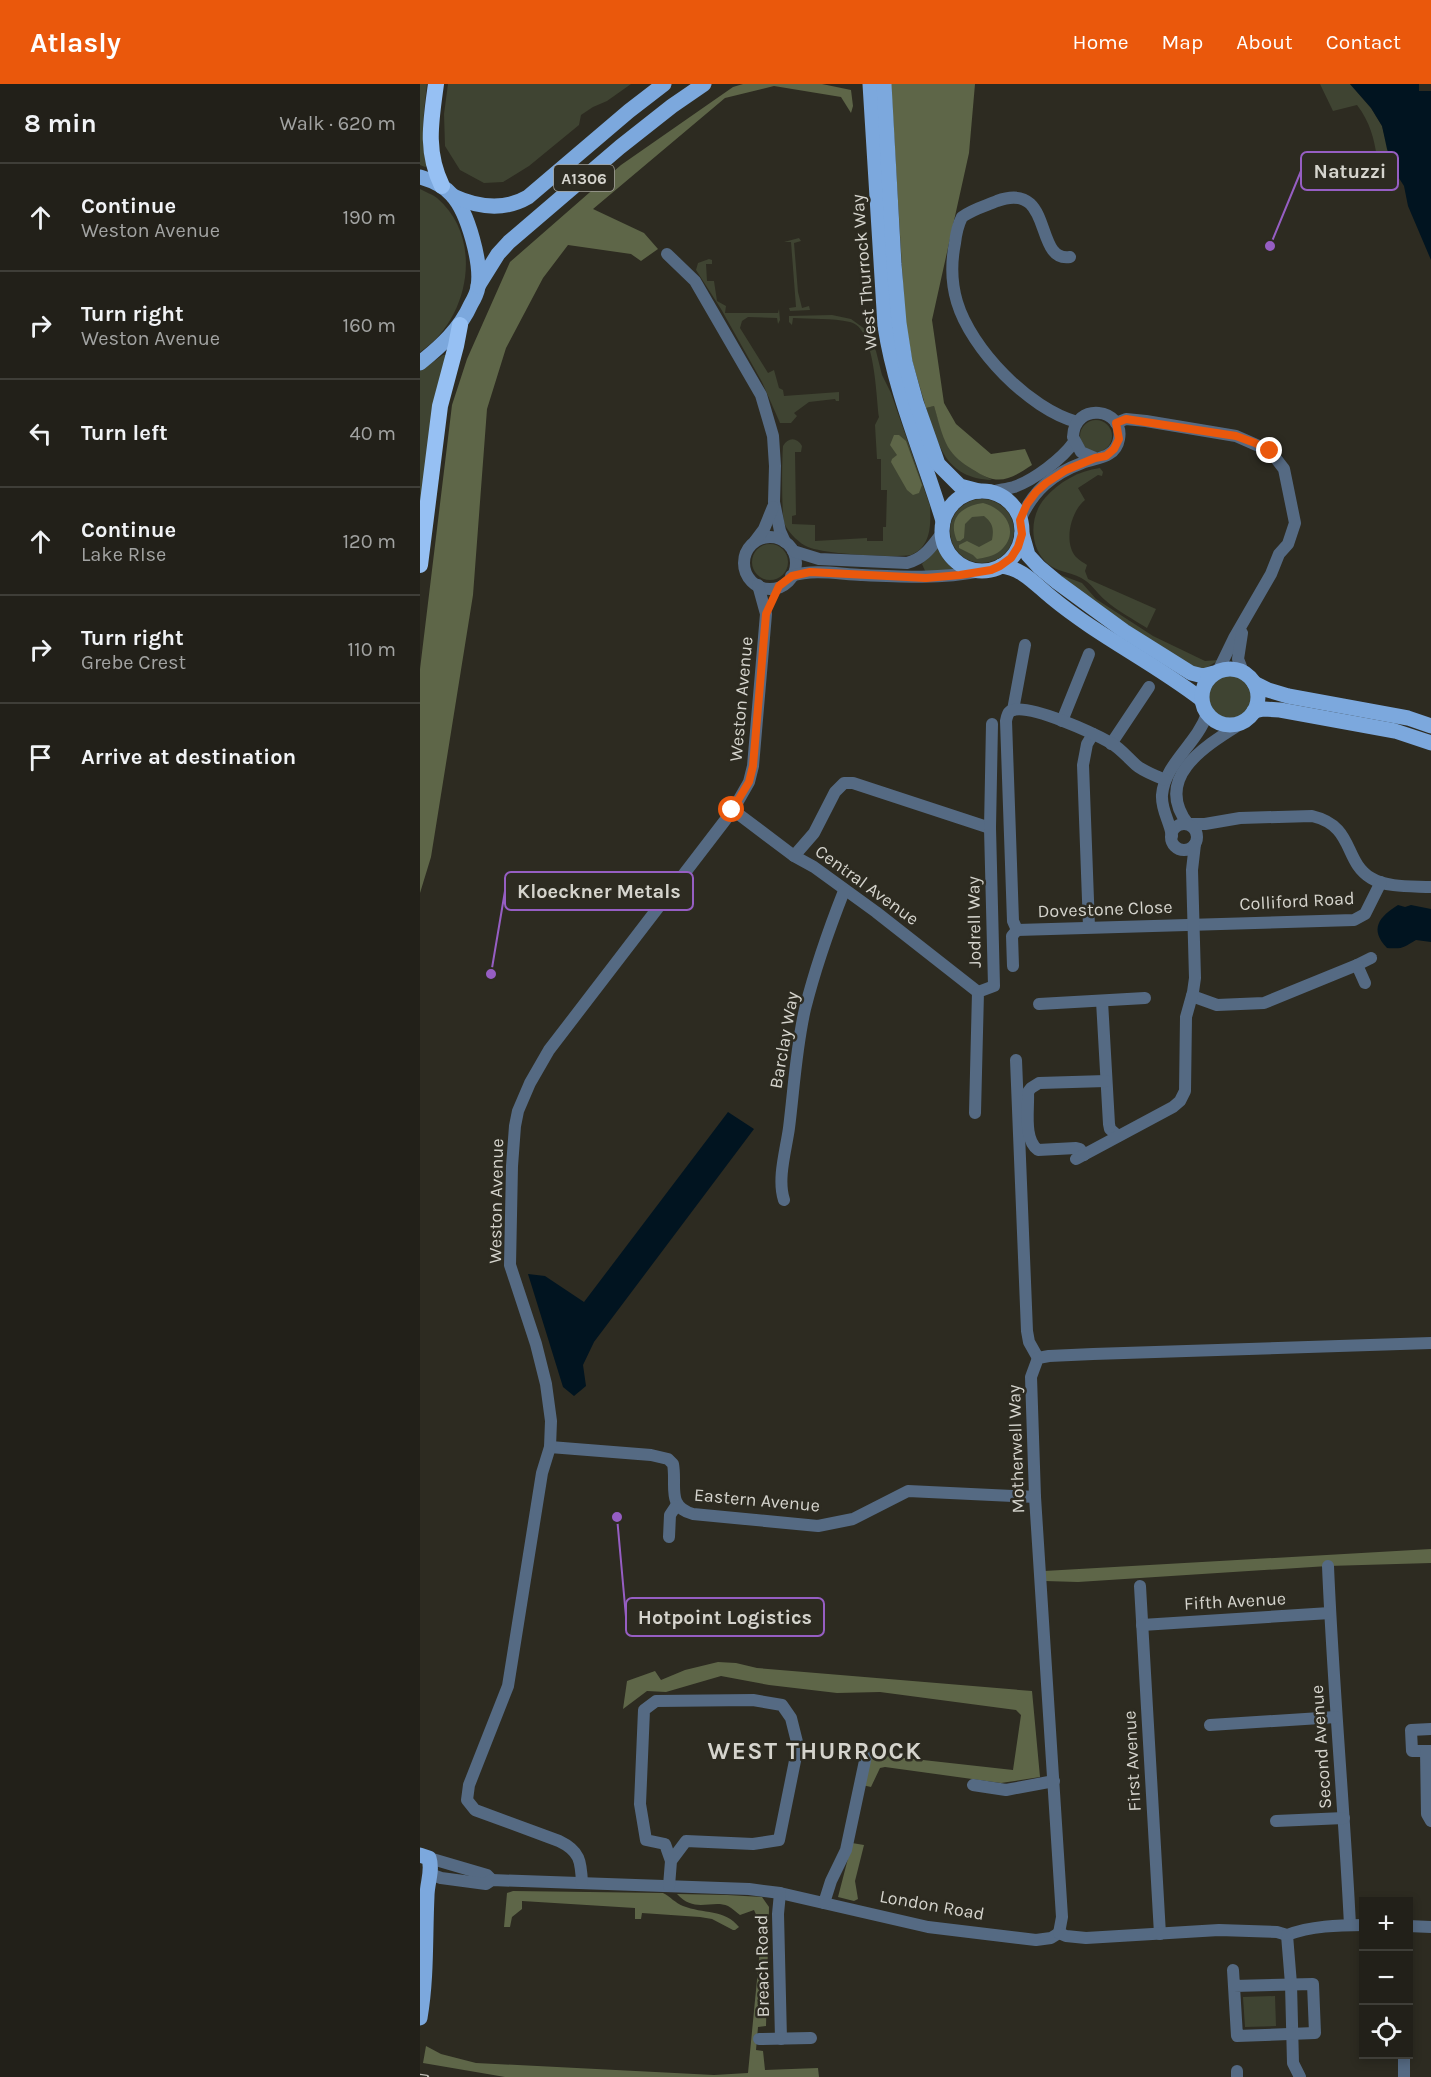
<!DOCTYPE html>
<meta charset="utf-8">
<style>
:root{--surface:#222019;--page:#2a2822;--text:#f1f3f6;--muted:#a2a3a2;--line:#3f3e38;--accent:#ea580c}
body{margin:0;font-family:Karla,sans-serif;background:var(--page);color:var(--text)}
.controls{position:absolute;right:18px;bottom:18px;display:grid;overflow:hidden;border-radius:0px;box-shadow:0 3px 9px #0003}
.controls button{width:54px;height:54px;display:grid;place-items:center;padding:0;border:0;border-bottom:2px solid var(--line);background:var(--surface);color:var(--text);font:30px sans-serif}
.stop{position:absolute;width:18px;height:18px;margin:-14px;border:4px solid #ea580c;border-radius:50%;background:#fff}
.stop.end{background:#ea580c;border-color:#fff;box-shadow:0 2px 6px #0008}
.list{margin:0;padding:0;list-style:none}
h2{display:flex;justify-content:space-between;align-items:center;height:78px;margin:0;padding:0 24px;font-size:26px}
h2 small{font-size:20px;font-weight:400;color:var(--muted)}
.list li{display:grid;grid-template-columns:39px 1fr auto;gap:18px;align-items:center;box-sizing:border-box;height:108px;padding:0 24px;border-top:2px solid var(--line)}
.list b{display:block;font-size:22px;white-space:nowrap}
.list p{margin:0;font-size:20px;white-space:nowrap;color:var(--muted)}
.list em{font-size:20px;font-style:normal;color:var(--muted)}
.icon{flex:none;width:33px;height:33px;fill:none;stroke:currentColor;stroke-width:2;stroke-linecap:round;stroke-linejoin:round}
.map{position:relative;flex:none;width:1011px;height:1993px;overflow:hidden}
header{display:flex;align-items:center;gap:36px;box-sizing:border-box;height:84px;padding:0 30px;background:var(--accent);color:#fff}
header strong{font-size:28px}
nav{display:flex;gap:33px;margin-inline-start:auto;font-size:21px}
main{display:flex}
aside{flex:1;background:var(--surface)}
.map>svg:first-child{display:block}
.green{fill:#3f4432}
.forest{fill:#5e6648}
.water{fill:#011420}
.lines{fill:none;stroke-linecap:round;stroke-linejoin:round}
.minor{stroke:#556a83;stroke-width:12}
.major{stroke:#7ca8dd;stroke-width:15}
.highway{stroke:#96c0f3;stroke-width:16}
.rail-casing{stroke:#c0bfb7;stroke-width:4.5}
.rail{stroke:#2d2b21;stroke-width:2;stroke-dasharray:7;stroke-linecap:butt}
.route{stroke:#ea580c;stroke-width:8}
.labels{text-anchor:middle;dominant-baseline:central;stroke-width:5;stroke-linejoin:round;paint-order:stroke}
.shield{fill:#2d2b21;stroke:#a3a199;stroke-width:1.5}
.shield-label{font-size:16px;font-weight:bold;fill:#d5d4cd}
.street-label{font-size:18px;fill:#d5d4cd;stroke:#2d2b21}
.district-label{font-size:24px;font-weight:bold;letter-spacing:1.5px;fill:#d5d4cd;stroke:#2d2b21}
.leader{fill:none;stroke:#965ec3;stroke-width:2}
.callout-dot{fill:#965ec3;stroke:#2d2b21;stroke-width:2}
.callout{fill:#2d2b21;stroke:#965ec3;stroke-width:2}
.callout-label{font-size:20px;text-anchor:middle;font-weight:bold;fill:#d5d4cd}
</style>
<header>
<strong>Atlasly</strong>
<nav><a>Home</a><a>Map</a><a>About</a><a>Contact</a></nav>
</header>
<main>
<aside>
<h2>8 min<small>Walk · 620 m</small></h2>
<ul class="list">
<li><svg class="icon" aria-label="ahead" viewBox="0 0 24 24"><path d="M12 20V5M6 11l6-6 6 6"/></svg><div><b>Continue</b><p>Weston Avenue</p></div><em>190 m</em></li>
<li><svg class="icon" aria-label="right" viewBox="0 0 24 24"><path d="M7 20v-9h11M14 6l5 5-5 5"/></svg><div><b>Turn right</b><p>Weston Avenue</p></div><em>160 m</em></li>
<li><svg class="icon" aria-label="left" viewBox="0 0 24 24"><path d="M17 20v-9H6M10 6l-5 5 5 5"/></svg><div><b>Turn left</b></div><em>40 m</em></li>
<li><svg class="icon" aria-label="ahead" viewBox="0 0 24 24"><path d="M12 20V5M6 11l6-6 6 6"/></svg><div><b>Continue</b><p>Lake RIse</p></div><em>120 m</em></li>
<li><svg class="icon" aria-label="right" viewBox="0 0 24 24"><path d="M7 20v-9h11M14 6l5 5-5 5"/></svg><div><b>Turn right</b><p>Grebe Crest</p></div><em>110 m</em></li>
<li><svg class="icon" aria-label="arrive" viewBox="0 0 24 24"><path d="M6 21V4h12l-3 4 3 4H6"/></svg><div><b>Arrive at destination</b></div></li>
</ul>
</aside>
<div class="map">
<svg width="1011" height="1993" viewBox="0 0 1011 1993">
<rect width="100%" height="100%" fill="#2d2b21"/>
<g class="green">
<path d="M0,0H7C4,28 0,54 7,82L5,83L0,81Z"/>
<polygon points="28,0 211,0 187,17 173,23 161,31 159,41 109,82 83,98 64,99 40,86 25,62 24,30"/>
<path d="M900,0H930L951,24L962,42L971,75L957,74C954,54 950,38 937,21L913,27Z"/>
<path d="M0,105C5,108 12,110 17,114C65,155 49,236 0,268Z"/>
<polygon points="379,154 381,157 374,159 378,208 382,224 389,222 390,226 370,227 369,224 376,223 371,158 364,158"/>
<polygon points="289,175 292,176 292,180 286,180 287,197 294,197 297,217 306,222 305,229 358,229 359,225 360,236 358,240 357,234 328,233 322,237 320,244 348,289 354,286 359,304 363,306 364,312 419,308 419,317 416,317 415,315 389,318 374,329 377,332 371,339 360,339 342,298 301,225 276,186 278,179"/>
<path d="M412,231L431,235L449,248L446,249L456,267L462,291L471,309L510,422C511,441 511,463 491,471C473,474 404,470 388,463C380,460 369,449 365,441C361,435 362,373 363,362C368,353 377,353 382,362L381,368H375L376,431L372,432V440L395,441V457L447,454V457H463V443H466L467,406H461V375H457L455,341L459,333C456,311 455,243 430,238C412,234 391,235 373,234L372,241L369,238V232Z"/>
<polygon points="23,271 26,271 0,427 0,287"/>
<path d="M514,322L520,341L555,387L572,396C525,394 519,362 506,324Z"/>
<circle cx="676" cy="352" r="16"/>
<path d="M680,384L683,388L682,392L678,391L658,404L665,416C651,427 643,458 656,473C659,476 664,479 667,481L665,487L668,495L736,525L727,544C713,535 697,527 685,516C678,510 673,502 666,497C654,488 639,489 628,480C609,464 609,432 625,414C639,398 658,387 680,384Z"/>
<circle cx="562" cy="447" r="32"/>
<circle cx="350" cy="478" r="18"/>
<polygon points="517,464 524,476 533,485 506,489 502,480"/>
<polygon points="638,490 662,499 676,515 733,552 785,577 799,576 784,585 776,584 698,538"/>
<circle cx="810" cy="613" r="21"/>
<polygon points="855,1912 856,1942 825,1943 823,1913"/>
</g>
<g class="forest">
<polygon points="323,0 402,0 431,6 433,22 431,29 421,13 354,2 305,14 173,125 224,149 238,165 221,177 211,170 148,161 123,194 86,264 67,325 53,511 11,773 0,809 0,585 32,321 47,275 90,178 201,81 313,3"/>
<path d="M471,0H555L549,69L512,236L524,319L536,340L571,370L605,365L612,381C588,397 577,402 552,385C542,379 534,373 528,363C521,350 518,335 514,322L506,324L492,276L485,234Z"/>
<polygon points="474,351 479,351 486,357 502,401 499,409 493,411 487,406 471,378 472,375 477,371 470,361"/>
<path d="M563,419C586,425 601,449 580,467C574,472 564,474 557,475L553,471L539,464V461L547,457L559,463L572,456C574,445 573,439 564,432L552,433L545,440L544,454L540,457H537C527,434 542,422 563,419Z"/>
<polygon points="1011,1465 1011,1479 908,1482 658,1498 625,1497 624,1487"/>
<polygon points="298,1578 316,1579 337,1584 612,1607 620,1693 581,1699 465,1683 460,1684 451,1703 442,1701 449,1673 458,1671 593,1686 601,1631 596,1626 460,1608 417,1609 349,1601 301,1592 246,1608 227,1607 203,1625 207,1597 235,1587 241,1596 265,1586"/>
<polygon points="432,1759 444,1761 435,1797 438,1815 434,1817 418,1813"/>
<path d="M93,1807L243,1809C251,1813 255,1819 263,1822C283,1830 305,1825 319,1843L315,1846H313L292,1835L280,1833L222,1829L221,1835H215V1824L102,1817V1825L92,1833L90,1843H84L87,1809Z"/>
<path d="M257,1810L307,1811L342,1813L349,1823L346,1942L338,1943L336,1966L343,1967L345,1986L398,1984L399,1993H85L3,1979L6,1962L21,1970L56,1979L294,1991L328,1989L342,1844L334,1826L320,1831C317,1829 312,1824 308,1822C292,1815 275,1830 257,1810Z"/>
</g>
<g class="water">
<polygon points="930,0 999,0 999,7 1011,7 1011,176 988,122 984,102 975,88 967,65 962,42 951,24"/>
<path d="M978,821L985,823L991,821L1011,825V858L996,856C982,864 984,865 967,864C949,845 959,833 978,821Z"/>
<polygon points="308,1028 334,1045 174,1258 163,1281 166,1302 154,1312 143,1303 108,1190 125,1192 164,1218"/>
</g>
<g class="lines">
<g class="minor">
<polyline points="247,170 275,197 341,311 353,352 355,382 354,418 360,447 365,458"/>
<path d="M650,173C613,179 635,96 577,117C565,122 553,125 542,133C538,141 536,150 535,159C531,179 531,198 537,218C551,265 609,325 657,338"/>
<polyline points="696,339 706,335 726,337 816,352 850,367 864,385 875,439 868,460 859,470 851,490 814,554 798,587"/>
<path d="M571,408C578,406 587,405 594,403C614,396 642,375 654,358"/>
<path d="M600,436C613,407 632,390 662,379C671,375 681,375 689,370C694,367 698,361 699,355C705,324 654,317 653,353L661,368L675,374"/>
<circle cx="350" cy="479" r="26"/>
<polyline points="335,457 344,445 353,423"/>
<path d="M373,467L399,475L487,479C505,474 511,463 522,449"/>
<path d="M371,492C394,485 418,490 441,491C482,493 521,495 561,487"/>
<polyline points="822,549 818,575 823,588"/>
<polyline points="593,626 605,561"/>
<polyline points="642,637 669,570"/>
<path d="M822,639C787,661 732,693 768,740H785L820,734L892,732C935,742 923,777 951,794C967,804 993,802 1011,803"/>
<polyline points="691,660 729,603"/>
<polyline points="313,726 374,772 394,783 456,828 558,908"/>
<circle cx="764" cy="753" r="13"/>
<path d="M752,752C750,738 741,726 742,711C745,679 777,660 787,630"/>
<polyline points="374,772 394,749 415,708 424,699 433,699 570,744"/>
<polyline points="669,843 663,681 667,660 673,650"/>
<polyline points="597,846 934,836 945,830 961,798"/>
<polyline points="937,881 951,874"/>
<path d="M593,882L592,852L597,846L593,837L586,637C587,632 588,627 593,626C613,621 673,649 691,659C701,665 707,673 716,681C724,688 735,691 745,696"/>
<polyline points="772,912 797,921 844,919 937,881 945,899"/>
<polyline points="682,917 689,1040 690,1045 698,1052"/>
<polyline points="619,920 725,914"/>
<polyline points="596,976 607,1247 609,1258 618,1274"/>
<polyline points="555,1029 558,908 574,902 570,744 572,640"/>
<path d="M664,1071L660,1065L656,1064L618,1066C603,1055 609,1025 608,1008L611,1004L619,999L686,997"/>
<polyline points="656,1075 753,1023 760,1017 765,1007 766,933 773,908 775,894 772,786 775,760"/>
<path d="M364,1116C357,1095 366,1066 369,1044C374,1004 376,964 385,925C395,885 409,845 424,807"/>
<path d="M130,1363L231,1371L248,1375L253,1380C257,1401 246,1423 273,1430L398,1442L433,1435L488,1407L615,1413"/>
<polyline points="249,1453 250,1431 256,1422"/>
<path d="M908,1482C913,1602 924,1721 930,1841"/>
<polyline points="720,1502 740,1850"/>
<polyline points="722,1541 910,1529"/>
<polyline points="790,1641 916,1633"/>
<polyline points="1011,1645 991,1646 992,1667 1011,1667"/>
<polyline points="1006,1667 1007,1730 1011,1737"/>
<polyline points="553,1701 586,1706 634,1697"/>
<polyline points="856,1737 924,1734"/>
<polyline points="9,1774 67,1791 72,1796"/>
<polyline points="10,1790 21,1794 66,1800 72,1796 329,1805 360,1809 508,1843 616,1856 631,1854 639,1849"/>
<path d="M162,1799C161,1777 160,1767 139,1757L55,1726L47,1716L49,1701L88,1602L122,1389L130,1363L131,1337L126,1300L116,1260L90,1181L92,1082L95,1042L98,1027L110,999L129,966L313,726L329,698L333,682L346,530L338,501"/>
<polyline points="249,1802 251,1777 245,1760 226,1756 220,1720 224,1626 236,1617 333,1616 362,1621 371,1634 378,1662 359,1756 333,1760 266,1757 251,1777"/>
<polyline points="360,1809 358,1830 361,1955"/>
<polyline points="404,1819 411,1797 426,1766 446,1672"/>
<polyline points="988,1842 1011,1843"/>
<polyline points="639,1849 642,1833 615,1413 611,1293 618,1274 629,1272 673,1270 1011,1259"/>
<path d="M639,1849L646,1852L666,1854L799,1846L857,1848L867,1851C891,1842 918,1841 944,1841"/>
<polyline points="867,1851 871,1900 873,1979 880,1993"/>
<polyline points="813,1886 817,1952 895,1949 893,1900 814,1902"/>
<polyline points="339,1955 391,1954"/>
<polyline points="817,1993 817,1987"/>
<polyline points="984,1993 984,1970"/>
</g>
<g class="major">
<path d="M450,0L465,242C475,309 503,371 523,437"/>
<polyline points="464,0 474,180 479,239 485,278 496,318 518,380 540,402 559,407"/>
<path d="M0,93C11,96 24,102 32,111C48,128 62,180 58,203C57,209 54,215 51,220C40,245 21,262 0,279"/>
<path d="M33,112C57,123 84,127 108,113L209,27L244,0"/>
<polyline points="58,202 78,170 89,158 200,63 252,22 284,0"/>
<circle cx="562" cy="447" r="40"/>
<polyline points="602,450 608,471 619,483 637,498 704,547 771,589 783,592 794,589"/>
<path d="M581,482C602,484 615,500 631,513C678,552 733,578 781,615"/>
<circle cx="810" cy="613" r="28"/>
<polyline points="834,599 848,606 868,612 988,634 1011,642"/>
<polyline points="834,627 844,625 860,626 975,647 1011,659"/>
<path d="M0,1771L9,1774C13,1787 7,1799 7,1812C5,1853 7,1893 0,1934"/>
</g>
<g class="highway">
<path d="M16,0C11,37 5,67 22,102"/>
<polyline points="0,481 20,322 36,262 40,241"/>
</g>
<defs>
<polyline id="rail" points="0,1992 7,1993"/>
</defs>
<use href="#rail" class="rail-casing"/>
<use href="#rail" class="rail"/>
</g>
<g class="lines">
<polyline class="route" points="312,726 329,698 333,682 346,530 359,502 372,492 390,488 506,494 540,491 571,486 580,482 591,474 598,463 602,450 600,436 607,420 616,408 626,399 646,386 675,374 686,372 694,365 699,355 696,339 706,335 816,352 835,359 850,367"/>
</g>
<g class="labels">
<rect class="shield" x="134" y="81" width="60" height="26" rx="4.5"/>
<g class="shield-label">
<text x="164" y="94">A1306</text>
</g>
<g class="street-label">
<text transform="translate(444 188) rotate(-95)">West Thurrock Way</text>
<text transform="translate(321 615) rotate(-85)">Weston Avenue</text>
<text transform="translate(447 801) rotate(36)">Central Avenue</text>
<text transform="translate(877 817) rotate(-3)">Colliford Road</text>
<text transform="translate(685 825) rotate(-2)">Dovestone Close</text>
<text transform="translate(554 838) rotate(-91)">Jodrell Way</text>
<text transform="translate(364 956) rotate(-80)">Barclay Way</text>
<text transform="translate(76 1117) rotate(-89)">Weston Avenue</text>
<text transform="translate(596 1365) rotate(-92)">Motherwell Way</text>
<text transform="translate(337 1416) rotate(5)">Eastern Avenue</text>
<text transform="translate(815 1517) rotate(-3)">Fifth Avenue</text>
<text transform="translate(901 1663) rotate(-94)">Second Avenue</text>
<text transform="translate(712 1677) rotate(-93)">First Avenue</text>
<text transform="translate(512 1821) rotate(10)">London Road</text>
<text transform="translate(342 1882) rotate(-91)">Breach Road</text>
</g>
<g class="district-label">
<text x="395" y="1667">WEST THURROCK</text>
</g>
</g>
<path class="leader" d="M850 162L881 87M71 890L85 807M197 1433L206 1533"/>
<g class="callout-dot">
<circle cx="850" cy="162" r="6"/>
<circle cx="71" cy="890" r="6"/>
<circle cx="197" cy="1433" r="6"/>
</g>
<g class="callout">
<rect x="881" y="68" width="97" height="38" rx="6"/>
<rect x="85" y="788" width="188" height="38" rx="6"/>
<rect x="206" y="1514" width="198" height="38" rx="6"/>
</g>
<g class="callout-label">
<text x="930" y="94">Natuzzi</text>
<text x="179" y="814">Kloeckner Metals</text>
<text x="305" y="1540">Hotpoint Logistics</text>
</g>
</svg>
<div class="controls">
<button>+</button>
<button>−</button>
<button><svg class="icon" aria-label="locate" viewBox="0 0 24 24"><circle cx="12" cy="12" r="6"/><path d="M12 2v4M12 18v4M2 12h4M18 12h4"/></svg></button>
</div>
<div class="stop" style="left:312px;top:726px"></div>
<div class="stop end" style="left:850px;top:367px"></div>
</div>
</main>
